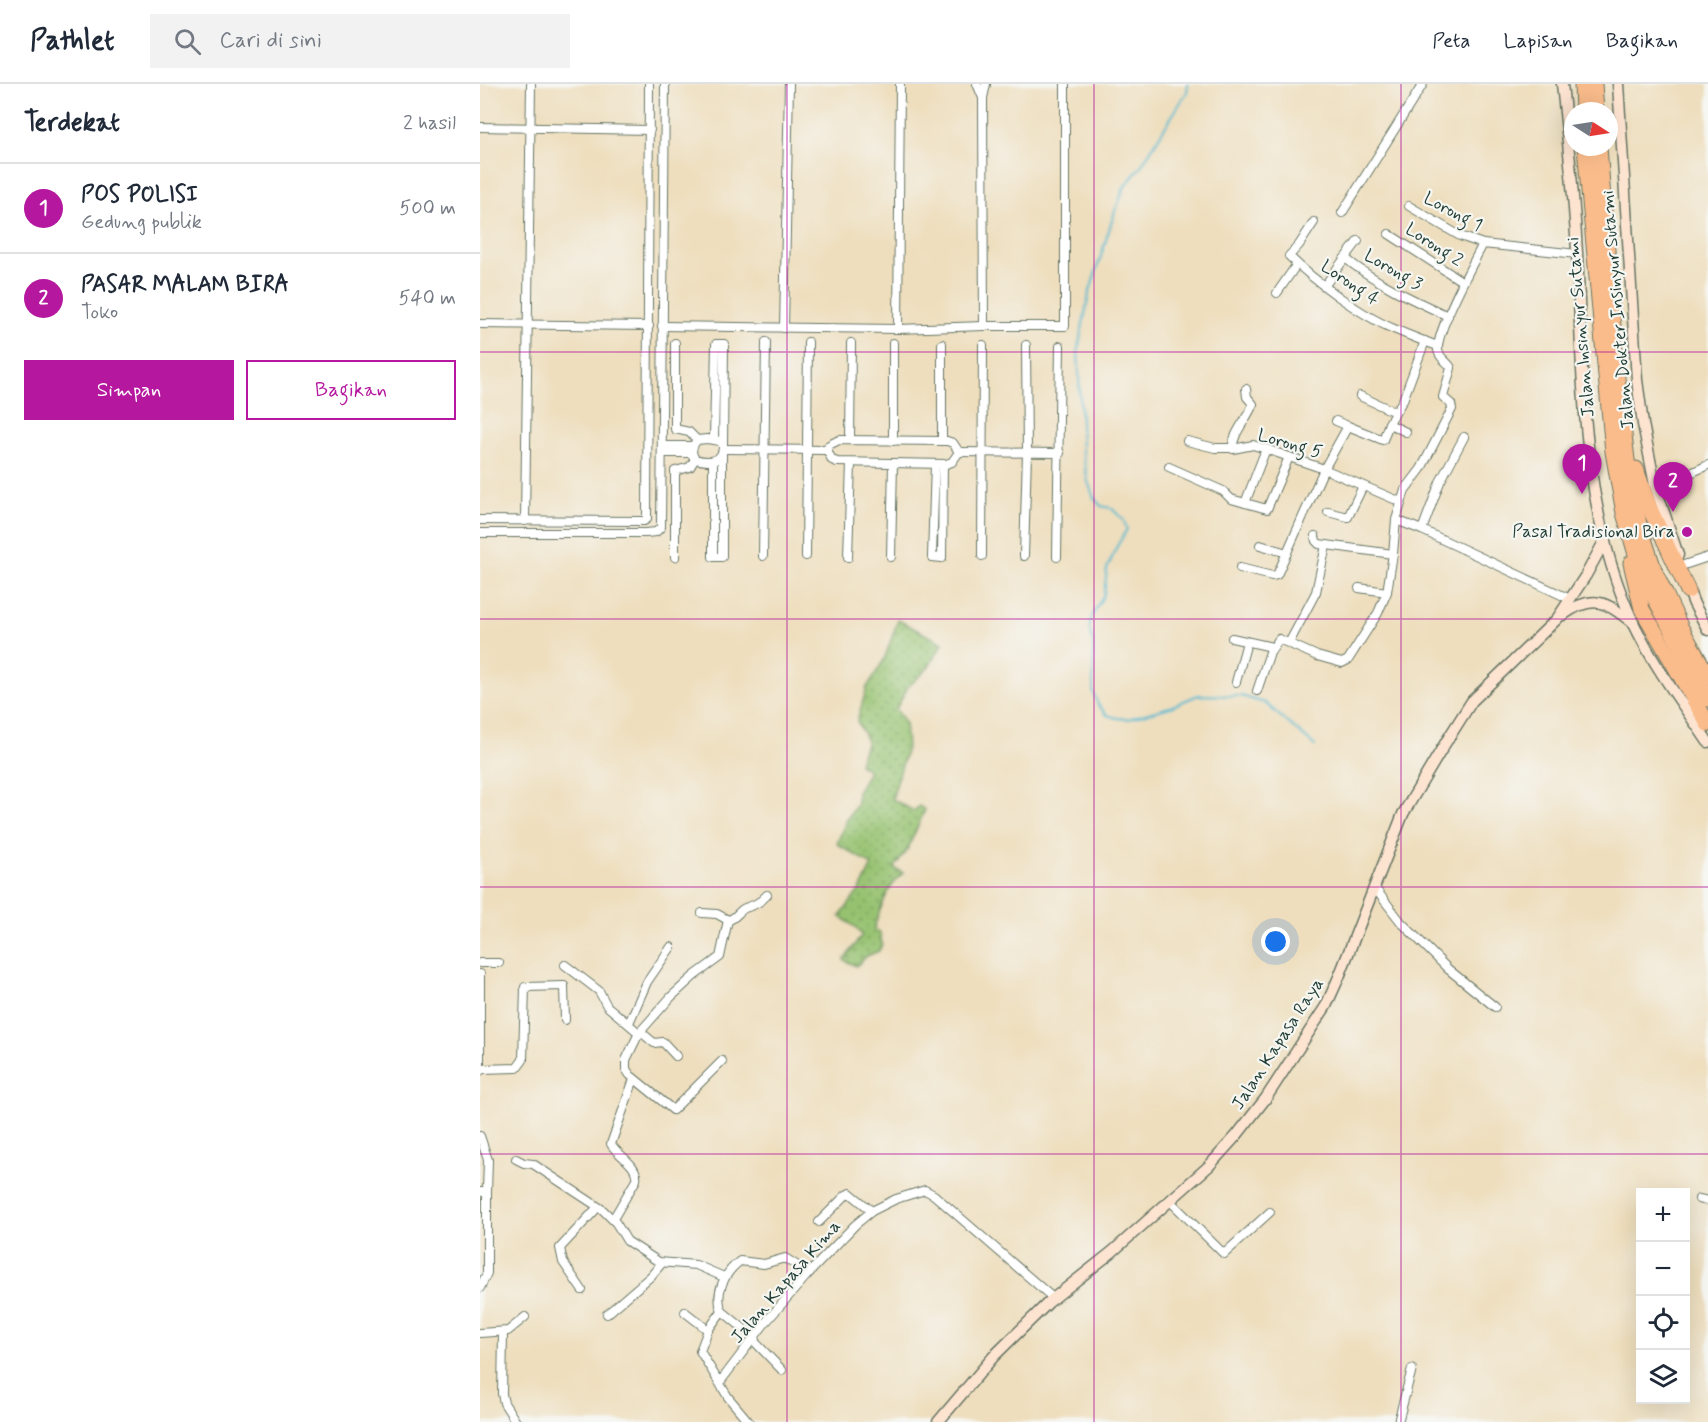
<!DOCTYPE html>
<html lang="id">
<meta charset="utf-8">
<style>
:root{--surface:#fff;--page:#f2f2f3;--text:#1f2937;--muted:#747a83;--line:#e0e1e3;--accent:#b5179e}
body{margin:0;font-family:Mynerve,sans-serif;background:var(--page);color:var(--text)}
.controls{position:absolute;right:18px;bottom:18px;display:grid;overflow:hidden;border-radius:0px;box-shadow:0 6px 24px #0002}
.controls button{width:54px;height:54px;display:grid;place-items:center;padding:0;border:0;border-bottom:2px solid var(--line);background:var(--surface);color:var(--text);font:30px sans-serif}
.compass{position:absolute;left:1084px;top:18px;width:54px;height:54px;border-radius:50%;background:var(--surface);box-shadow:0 6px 24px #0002;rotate:102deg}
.you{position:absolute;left:796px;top:858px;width:21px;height:21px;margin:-15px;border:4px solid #fff;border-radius:50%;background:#1a73e8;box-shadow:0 0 0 9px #1a73e833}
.badge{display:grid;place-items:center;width:39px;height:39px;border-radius:50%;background:var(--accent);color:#fff;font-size:20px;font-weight:700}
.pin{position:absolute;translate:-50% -50px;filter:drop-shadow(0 2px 3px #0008)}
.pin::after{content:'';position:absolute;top:32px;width:21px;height:18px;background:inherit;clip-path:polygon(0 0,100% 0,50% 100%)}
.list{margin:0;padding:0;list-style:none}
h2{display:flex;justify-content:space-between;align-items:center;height:78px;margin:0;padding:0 24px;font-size:26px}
h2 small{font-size:20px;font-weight:400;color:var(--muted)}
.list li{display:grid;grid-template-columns:39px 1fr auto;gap:18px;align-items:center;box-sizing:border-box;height:90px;padding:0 24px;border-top:2px solid var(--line)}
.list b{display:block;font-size:22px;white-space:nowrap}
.list p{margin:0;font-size:20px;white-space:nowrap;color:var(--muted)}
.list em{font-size:20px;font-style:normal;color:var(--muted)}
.actions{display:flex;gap:12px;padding:18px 24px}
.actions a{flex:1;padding:14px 0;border:2px solid var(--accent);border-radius:0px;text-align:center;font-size:21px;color:var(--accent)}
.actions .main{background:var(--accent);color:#fff}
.icon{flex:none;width:33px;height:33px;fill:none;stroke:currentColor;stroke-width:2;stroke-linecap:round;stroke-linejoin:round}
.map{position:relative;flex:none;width:1228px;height:1338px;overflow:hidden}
header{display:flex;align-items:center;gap:36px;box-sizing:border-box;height:84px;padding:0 30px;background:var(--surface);border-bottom:2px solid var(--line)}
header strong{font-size:28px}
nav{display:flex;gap:33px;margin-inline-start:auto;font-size:21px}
.search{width:420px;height:54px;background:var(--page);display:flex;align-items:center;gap:15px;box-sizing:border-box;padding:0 21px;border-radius:0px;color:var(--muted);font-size:22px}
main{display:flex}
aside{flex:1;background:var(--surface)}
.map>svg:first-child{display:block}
.garden{fill:url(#garden-dots);stroke:#5a8052;stroke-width:1.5}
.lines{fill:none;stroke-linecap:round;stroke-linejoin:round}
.stream{stroke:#53b8d1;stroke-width:2}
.street-casing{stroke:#677564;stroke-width:10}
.secondary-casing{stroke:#677564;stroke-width:13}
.highway-casing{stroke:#677564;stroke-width:17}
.street{stroke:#fff;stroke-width:8}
.secondary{stroke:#fde4d1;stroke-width:10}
.highway{stroke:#fabc8b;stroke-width:15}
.grid{fill:none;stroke:#b5179e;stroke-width:1.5;stroke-opacity:0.55}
.poi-dot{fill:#b5179e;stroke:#f6f6f2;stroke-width:2}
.labels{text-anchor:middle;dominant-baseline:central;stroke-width:4.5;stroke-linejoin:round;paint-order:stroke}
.street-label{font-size:18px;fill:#1f3d34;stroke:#f6f6f2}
.poi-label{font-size:18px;fill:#1f3d34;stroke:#f6f6f2;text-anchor:end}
</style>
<header>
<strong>Pathlet</strong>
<div class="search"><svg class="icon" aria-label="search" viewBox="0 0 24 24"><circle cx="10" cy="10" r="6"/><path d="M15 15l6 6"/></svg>Cari di sini</div>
<nav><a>Peta</a><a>Lapisan</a><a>Bagikan</a></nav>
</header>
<main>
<aside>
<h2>Terdekat<small>2 hasil</small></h2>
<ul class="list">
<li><span class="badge">1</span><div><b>POS POLISI</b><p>Gedung publik</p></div><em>500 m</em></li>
<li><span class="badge">2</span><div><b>PASAR MALAM BIRA</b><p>Toko</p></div><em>540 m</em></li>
</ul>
<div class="actions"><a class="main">Simpan</a><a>Bagikan</a></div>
</aside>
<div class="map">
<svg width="1228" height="1338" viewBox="0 0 1228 1338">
<defs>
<pattern id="garden-dots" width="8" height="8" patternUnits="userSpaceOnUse" patternTransform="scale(1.5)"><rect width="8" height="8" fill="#96c270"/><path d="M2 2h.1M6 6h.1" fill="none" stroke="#7a9f5d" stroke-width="1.8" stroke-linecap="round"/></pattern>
</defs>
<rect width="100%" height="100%" fill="#f6f6f2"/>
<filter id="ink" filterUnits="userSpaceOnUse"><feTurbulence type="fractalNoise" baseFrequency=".0167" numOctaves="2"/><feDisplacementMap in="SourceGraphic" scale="12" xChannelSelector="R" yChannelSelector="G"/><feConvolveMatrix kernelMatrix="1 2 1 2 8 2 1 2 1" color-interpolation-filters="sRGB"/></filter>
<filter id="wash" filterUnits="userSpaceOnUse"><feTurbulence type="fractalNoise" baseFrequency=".008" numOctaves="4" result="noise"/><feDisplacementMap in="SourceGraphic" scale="24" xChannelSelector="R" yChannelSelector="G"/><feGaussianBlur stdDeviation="1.35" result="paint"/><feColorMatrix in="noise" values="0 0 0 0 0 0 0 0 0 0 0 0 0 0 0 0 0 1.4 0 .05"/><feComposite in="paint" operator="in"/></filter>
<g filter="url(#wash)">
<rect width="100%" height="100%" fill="#eedebd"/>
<path class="garden" d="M418,536L463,559L448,584L428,603L416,625L425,638L427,664L412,715L434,727L439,722L445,726L427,766L414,784L423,789C407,803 400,825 394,845L400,849L402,860L399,867L387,872L376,882L364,876L382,851L376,844L360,832L381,804L392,781L357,760L365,739L377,719V708L389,687L379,680L387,657L377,637L387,603L404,576Z"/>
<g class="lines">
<polyline class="stream" points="708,0 707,8 659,85 645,102 635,127 609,210 598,265 602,366 608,398 614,414 621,422 631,424 643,435 647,445 636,464 627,485 624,510 612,532 609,543 613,558 613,608 618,621 627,631 637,634 648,635 690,623 718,611 761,612 785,619 835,662"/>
</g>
</g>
<g filter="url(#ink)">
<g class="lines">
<defs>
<g id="street">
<polyline points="497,0 503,14"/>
<polyline points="0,43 170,46"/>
<polyline points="929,122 980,152 1003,160"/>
<polyline points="862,129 943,0"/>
<path d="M834,138L819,161L809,172C833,196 882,232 914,245C928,251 943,257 958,262"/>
<polyline points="909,150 983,198"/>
<path d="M878,157L865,174C894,198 933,216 968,232"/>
<polyline points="845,201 865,174"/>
<polyline points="797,209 817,180"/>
<polyline points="0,240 169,242"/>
<polyline points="182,242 418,245 504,242 585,242 585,0"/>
<polyline points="504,242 503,14 506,0"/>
<polyline points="304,244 309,0"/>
<polyline points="418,245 420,0"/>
<polyline points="195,259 195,345 209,348 217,356"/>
<path d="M766,305L767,313L773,320C768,334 751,351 753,365L773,361L786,365L844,385L921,418"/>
<polyline points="880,312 915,328"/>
<polyline points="856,337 868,342"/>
<polyline points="909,340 926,348"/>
<path d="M227,355L240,357L243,361C244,378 229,379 215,375C210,369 212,362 217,356Z"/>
<polyline points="234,355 236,260 244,260 243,361"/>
<polygon points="359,356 467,357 473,359 479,368 472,378 466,380 357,378 352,376 347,366 349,361"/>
<polyline points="370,356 371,259"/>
<polyline points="413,357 413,259"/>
<polyline points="462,357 462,260"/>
<polyline points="707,357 735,364 752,364"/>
<polyline points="182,362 213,362"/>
<polyline points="244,365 347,366"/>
<polyline points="479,368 580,369"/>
<polyline points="182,369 212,369"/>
<polyline points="233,377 233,473 242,473 242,370"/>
<polyline points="455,380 452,473 462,474 463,380"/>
<polyline points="689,383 743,407 751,415 787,425 809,373"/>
<polyline points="1175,401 1198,395 1228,381"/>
<polyline points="765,419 786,365"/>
<polyline points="848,428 868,433 883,402"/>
<polyline points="0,436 164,437 167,435 169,0"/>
<polyline points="916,436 942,446 1090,515"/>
<polyline points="45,437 51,0"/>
<polyline points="942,446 960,398 984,353"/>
<polyline points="0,449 166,449 176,448 181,443 185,0"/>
<polyline points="835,452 836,457 839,460 913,470"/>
<polyline points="780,461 807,469"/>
<polyline points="283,472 286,258"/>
<polyline points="326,472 328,258"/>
<polyline points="502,472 503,261"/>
<polyline points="544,472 547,369 546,261"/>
<polyline points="195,473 195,387 210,383 215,375"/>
<polyline points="368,473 371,379"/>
<polyline points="411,473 413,379"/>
<polyline points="577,473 580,262"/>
<polyline points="1201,482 1228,473"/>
<polyline points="760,484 792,492 797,491 844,385 868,342 903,356 909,339 923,316 945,257"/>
<polyline points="879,504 907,508"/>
<polyline points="752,554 792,563"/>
<polyline points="809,559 836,508 846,461"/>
<polyline points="756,598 767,558"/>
<path d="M777,607L790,568L799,555L837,572L862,579L868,576L898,529L907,508L913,470L916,436L925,406L941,385L972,325L971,320L963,313L971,284C968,277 959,275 958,266C956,247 993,179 1003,160L1097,170"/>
<polyline points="894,803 921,838 968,885 1015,923"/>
<polyline points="222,829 237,830 248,836"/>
<path d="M248,836C256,835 258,827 265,824C274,821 280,819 287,811"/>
<polyline points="0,879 19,879"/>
<polyline points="85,881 119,907 127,922 159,949"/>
<polyline points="0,890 0,987"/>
<polyline points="149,939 167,898 191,863"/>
<polyline points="161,948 174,959 183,958 196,972"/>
<polyline points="242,977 193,1026 150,991 146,985 146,976 159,949 191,913 214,892 240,873 248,836"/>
<polyline points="1,985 37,984 43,976 45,903 84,902 85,936"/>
<polyline points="0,1052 8,1076 7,1108 0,1108"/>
<polyline points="36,1075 44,1079 53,1080 123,1126 136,1139 147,1157 179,1178 216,1181 244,1193"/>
<polyline points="1219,1115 1228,1117"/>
<polyline points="690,1117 744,1170 790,1128"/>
<path d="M133,1135L156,1096C159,1081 138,1072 131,1060L154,995"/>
<polyline points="339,1138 366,1111 370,1109 392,1127"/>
<polyline points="0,1204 7,1189 7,1108"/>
<polyline points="102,1206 83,1178 80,1164 118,1123"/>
<polyline points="242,1227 275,1254"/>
<polyline points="205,1228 228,1246"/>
<polyline points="127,1230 171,1192 182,1179"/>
<polyline points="0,1249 28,1247 45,1233"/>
<polyline points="23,1249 22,1310 24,1319 36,1338"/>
<polyline points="274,1257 302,1286"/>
<polyline points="240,1298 285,1239 329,1189 375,1141 392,1127 416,1115 445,1106 454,1111 573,1214"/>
<path d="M269,1338L248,1313L220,1267L228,1246L242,1227C234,1209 245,1188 260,1177L284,1180L305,1174L329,1189"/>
<polyline points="918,1338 932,1285"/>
</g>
<g id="secondary">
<path d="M1082,0C1088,56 1094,112 1097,168C1103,291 1100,424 1153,538C1173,581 1202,619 1228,658"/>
<polyline points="1138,0 1157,296 1163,340 1175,401 1198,471"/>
<polyline points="1206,500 1214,520 1228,546"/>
<path d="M1083,531C1114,509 1126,518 1153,539"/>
<polyline points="458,1338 514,1272 569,1218 632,1168 729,1082 757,1051 786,1014 846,922 859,893 923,730 966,658 992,617 1077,535 1106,491 1125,456"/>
</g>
<g id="highway">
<polyline points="1102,0 1103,27"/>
<polyline points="1114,0 1116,27"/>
<polyline points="1105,63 1133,368 1144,429 1161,488 1228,615"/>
<polyline points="1119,63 1137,294 1150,400 1159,440 1175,488 1201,544 1228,592"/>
<polyline points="1156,385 1170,425 1208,507"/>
<polyline points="1151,479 1162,525 1228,640"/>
</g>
</defs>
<use href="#street" class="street-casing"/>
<use href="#secondary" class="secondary-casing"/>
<use href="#highway" class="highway-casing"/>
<use href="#street" class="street"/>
<use href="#secondary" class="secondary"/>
<use href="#highway" class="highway"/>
</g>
</g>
<path class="grid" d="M307,0V1338M614,0V1338M921,0V1338M0,268H1228M0,535H1228M0,803H1228M0,1070H1228"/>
<circle class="poi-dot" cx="1207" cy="448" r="6"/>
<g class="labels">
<g class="street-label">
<text transform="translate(973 128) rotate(28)">Lorong 1</text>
<text transform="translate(954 161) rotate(33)">Lorong 2</text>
<text transform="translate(913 186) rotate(30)">Lorong 3</text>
<text transform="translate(870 199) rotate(34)">Lorong 4</text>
<text transform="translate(1138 226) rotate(-95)">Jalan Dokter Insinyur Sutami</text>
<text transform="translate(1101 243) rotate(-95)">Jalan Insinyur Sutami</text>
<text transform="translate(810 360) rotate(16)">Lorong 5</text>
<text transform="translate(798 960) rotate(-57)">Jalan Kapasa Raya</text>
<text transform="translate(306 1198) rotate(-49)">Jalan Kapasa Kima</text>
</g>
<g class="poi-label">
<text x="1195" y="448">Pasal Tradisional Bira</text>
</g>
</g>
</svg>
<div class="controls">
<button>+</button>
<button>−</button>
<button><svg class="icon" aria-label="locate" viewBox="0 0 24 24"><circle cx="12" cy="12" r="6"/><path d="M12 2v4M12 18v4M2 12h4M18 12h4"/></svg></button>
<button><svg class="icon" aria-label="layers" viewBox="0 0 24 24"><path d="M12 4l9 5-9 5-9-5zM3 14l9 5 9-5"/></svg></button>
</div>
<svg class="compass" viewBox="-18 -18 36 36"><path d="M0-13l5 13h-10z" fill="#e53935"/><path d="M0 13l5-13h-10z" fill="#747a83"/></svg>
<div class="you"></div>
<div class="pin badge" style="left:1102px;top:410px">1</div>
<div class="pin badge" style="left:1193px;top:428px">2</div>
</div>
</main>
